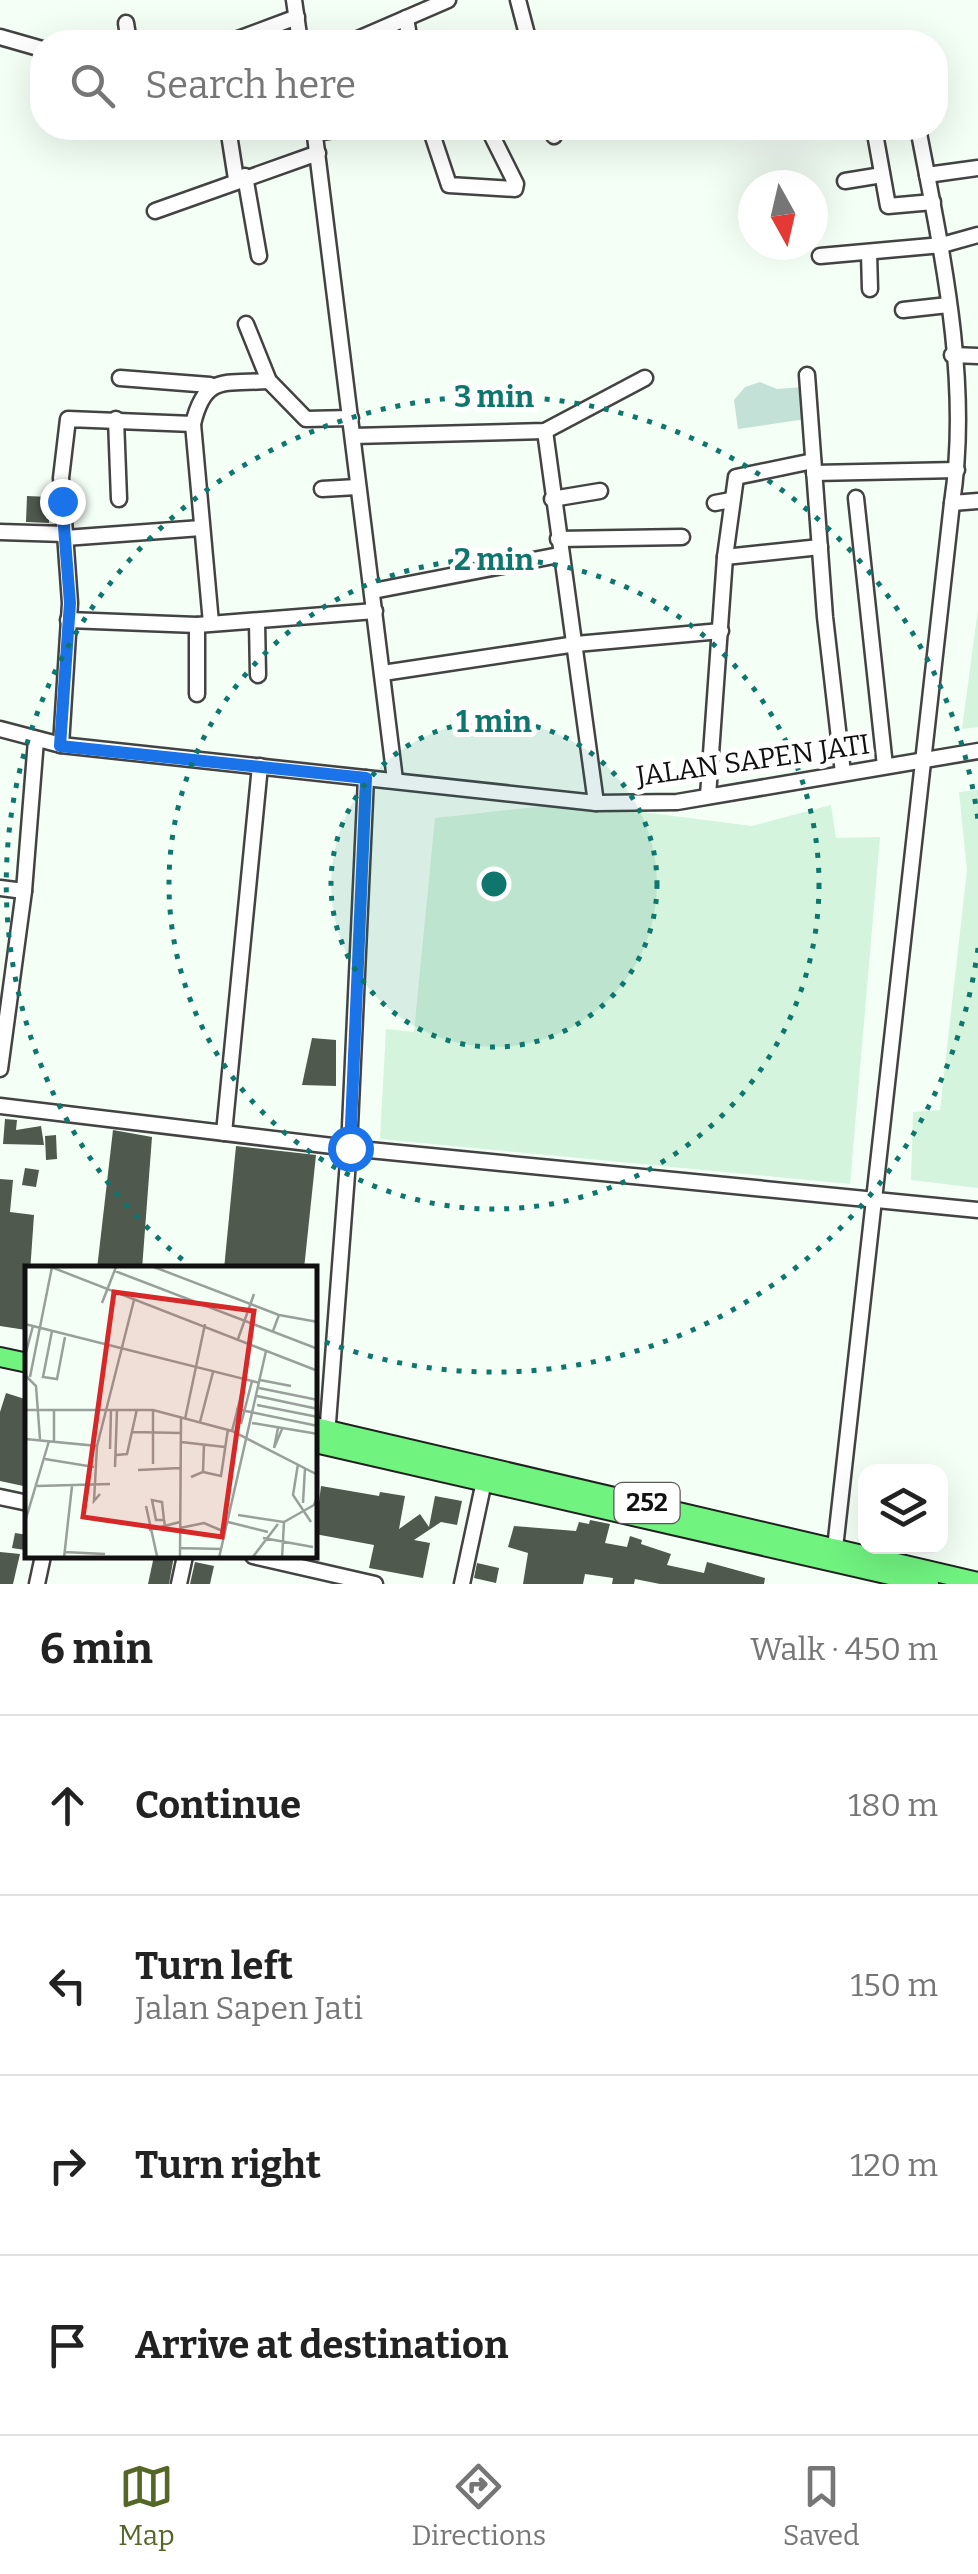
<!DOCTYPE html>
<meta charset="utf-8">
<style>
:root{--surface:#fff;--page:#f6f6f6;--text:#222;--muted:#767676;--line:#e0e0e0;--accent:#546727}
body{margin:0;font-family:Bitter,serif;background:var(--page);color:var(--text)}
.controls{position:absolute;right:30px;bottom:30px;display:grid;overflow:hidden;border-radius:20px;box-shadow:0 10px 40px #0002}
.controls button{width:90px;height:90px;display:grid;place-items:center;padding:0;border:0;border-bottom:2px solid var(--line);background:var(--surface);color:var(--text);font:50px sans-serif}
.compass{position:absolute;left:738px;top:170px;width:90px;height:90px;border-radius:50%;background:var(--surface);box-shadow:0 10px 40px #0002;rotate:172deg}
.stop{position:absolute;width:30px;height:30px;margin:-22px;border:8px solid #1a73e8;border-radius:50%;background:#fff}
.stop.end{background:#1a73e8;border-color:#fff;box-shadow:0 2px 10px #0008}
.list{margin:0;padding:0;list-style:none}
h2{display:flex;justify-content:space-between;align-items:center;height:130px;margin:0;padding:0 40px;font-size:42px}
h2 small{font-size:32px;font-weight:400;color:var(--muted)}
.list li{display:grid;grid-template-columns:65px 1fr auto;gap:30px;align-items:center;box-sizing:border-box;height:180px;padding:0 40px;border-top:2px solid var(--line)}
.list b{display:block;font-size:38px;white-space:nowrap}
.list p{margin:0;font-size:32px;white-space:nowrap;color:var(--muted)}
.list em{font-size:32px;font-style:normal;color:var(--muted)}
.icon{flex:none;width:55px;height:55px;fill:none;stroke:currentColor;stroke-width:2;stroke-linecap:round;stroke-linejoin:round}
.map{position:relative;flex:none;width:978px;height:1584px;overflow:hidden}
.search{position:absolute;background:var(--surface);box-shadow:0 10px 40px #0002;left:30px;right:30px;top:30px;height:110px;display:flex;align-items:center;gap:25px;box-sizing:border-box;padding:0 35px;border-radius:40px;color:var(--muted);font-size:38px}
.sheet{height:850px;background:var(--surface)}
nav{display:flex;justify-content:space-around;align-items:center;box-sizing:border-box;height:140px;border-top:2px solid var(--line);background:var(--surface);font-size:28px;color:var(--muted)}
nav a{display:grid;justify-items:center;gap:5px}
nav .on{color:var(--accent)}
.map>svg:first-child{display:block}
.farmland{fill:#d4f4dd}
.cemetery{fill:#c4e1d8}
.building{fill:#50594d}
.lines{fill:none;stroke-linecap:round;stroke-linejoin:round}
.minor-casing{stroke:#434343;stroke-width:19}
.major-casing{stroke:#212121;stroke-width:22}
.minor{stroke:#fff;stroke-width:14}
.major{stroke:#70f37f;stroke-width:18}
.route{stroke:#1a73e8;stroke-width:12}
.ring{fill:none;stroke:#0f766e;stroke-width:5;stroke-dasharray:5 10}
.labels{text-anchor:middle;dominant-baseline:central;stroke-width:10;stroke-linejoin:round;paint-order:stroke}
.shield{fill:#fff;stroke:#585858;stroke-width:2.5}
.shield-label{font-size:25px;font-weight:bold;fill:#101010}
.street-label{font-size:28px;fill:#101010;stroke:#fff}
.inset-road{fill:none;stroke:#999f9a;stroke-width:2.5}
.view{fill:#d62828;fill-opacity:0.15;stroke:#d62828;stroke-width:5}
.inset-edge{fill:none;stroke:#101010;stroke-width:5}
.centre{fill:#0f766e;stroke:#fff;stroke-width:5}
.ring-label{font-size:30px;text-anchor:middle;font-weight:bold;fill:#0f766e;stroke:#fff;stroke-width:10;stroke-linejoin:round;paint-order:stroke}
</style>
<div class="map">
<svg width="978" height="1584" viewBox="0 0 978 1584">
<rect width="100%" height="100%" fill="#f4fff6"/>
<g class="farmland">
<polygon points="978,609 978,727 962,729"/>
<polygon points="978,790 978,1188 911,1180 913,1112 940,1110 967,870 959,792"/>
<polygon points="572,803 752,826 831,805 836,838 880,837 850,1184 380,1139 386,1029 414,1032 435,818"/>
</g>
<polygon class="cemetery" points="760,382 777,389 803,387 806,419 738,429 734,400 745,387"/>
<g class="building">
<polygon points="27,496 49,497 49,523 26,522"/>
<polygon points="312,1038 336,1040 336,1086 302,1085"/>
<polygon points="5,1119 17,1120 16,1130 41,1126 44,1145 3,1144"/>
<polygon points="113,1130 152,1137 142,1269 97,1269"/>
<polygon points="56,1135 57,1159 46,1160 45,1136"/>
<polygon points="236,1146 316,1155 304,1269 224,1269"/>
<polygon points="25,1168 39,1170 36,1187 22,1185"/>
<polygon points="0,1179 13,1180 10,1212 34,1215 26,1330 0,1326"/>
<polygon points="6,1393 28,1400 28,1487 0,1481 0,1412"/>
<polygon points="321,1486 379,1496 380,1492 405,1496 399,1529 420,1514 429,1527 435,1496 462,1501 457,1525 441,1522 414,1540 430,1543 423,1578 369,1568 374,1545 315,1534"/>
<polygon points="590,1520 610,1524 605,1543 627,1547 630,1536 642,1540 641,1544 671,1554 667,1565 704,1573 707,1562 765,1578 764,1584 660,1584 635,1579 634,1584 612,1584 613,1578 585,1574 583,1584 523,1584 528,1553 508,1547 514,1526 576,1531 579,1522 589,1524"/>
<polygon points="15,1533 28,1535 25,1550 12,1548"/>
<polygon points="0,1552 20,1554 13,1584 0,1584"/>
<polygon points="154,1556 174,1556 169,1584 148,1584"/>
<polygon points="195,1562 214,1566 210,1584 190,1584"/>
<polygon points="477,1563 499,1568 496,1583 474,1578"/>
</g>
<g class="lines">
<defs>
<g id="minor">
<polyline points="294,0 300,42"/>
<polyline points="518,0 529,42"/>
<polyline points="406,18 410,42"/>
<polyline points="126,23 129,42"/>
<polyline points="0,37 42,49"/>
<polyline points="230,42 297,17"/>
<polyline points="351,42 448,0"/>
<polyline points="228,128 236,179"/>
<polyline points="314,128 395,780"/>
<polyline points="430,128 449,185 515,189 516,184 488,128"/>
<polyline points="551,128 554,136"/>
<polyline points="874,128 888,206 933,202"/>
<path d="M918,128C941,249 971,379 952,503L978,501"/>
<polyline points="431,131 452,128"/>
<polyline points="315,133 347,128"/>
<polyline points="927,175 978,168"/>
<polyline points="245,176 259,256"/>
<polyline points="845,181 882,175"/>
<polyline points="155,211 318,153"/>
<polyline points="869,253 870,289"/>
<polyline points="820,256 942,245 978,235"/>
<polyline points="903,310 948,305"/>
<polyline points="246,324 269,381 306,419 351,418"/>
<polyline points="952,355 978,356"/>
<polyline points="807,375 825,617 843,773"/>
<polyline points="120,378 210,385"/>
<polyline points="116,419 119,499"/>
<polyline points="545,431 596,803"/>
<polyline points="353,436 545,431 645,378"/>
<polyline points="814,473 957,470"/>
<polyline points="322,489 357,487"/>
<polyline points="856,498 885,766"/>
<polyline points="552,499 600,491"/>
<polyline points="715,503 731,500"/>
<polyline points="0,532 65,534"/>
<polyline points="65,538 201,528"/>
<polyline points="558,539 682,537"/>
<polyline points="725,557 820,547"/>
<polyline points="373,591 559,555"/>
<polyline points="68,620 197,625 375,611"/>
<polyline points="257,622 258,675"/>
<path d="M211,623L193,424C205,374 224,384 269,381"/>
<polyline points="383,673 576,644 721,631"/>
<polyline points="197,694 197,625"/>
<polyline points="0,729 61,745 596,803 677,802 978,751"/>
<polyline points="61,745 70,603 61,478 68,419 193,424"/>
<polyline points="708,796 725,557 736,477 813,461"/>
<polyline points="0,888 24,891"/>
<polyline points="0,1069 24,891 36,740"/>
<polyline points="0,1106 349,1148 978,1210"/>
<polyline points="224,1133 260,766"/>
<polyline points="327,1436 349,1148 366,778"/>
<polyline points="0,1497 28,1503"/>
<polyline points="253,1556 375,1584"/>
<polyline points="834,1557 952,503"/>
<polyline points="37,1584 43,1556"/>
<polyline points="179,1584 185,1556"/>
<polyline points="462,1584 486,1472"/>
</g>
<g id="major">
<polyline points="0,1357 28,1363"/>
<polyline points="315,1427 978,1582"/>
<polyline points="315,1443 929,1584"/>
</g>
</defs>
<use href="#minor" class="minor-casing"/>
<use href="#major" class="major-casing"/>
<use href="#minor" class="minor"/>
<use href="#major" class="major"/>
</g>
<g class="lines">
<polyline class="route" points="62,501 70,603 60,746 366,778 350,1148"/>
</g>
<circle cx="494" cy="884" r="163" fill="#0f766e" fill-opacity=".12"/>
<g class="ring">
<circle cx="494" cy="884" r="163"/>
<circle cx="494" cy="884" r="325"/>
<path d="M978 948A488 488 0 0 1 315 1338M194 1269A488 488 0 1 1 978 820"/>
</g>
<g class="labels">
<rect class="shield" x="614.5" y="1483" width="65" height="40" rx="8"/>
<g class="shield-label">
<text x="647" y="1503">252</text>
</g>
<g class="street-label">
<text transform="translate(753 760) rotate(-8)">JALAN SAPEN JATI</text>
</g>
</g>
<g transform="translate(25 1266)">
<rect width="292" height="292" fill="#f4fff6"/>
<path class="inset-road" d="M26,1L293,105M129,1L254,49L248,65M90,5L293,83M77,37L91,1M254,49L293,56M0,58L235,117M27,65L18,111L32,113L40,71M213,73L229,28M0,90L8,60M0,109L11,120L15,173M5,111L27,1M235,114L266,120M234,122L293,134M232,130L293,143M232,139L293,151M211,143L293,160M0,144H128L207,165L293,209M160,153L180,58M175,156L188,106M227,157L293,168M216,158L227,115M253,162L249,182L257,163M207,165L220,114M107,166L156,167M0,173L72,180L69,235L75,228M29,175V144M156,176L200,181M72,180L109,34M85,183L86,144M91,189L102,188L112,143M20,193L69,201M128,198V144M273,198L268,229L286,256M90,201L92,144M113,204L155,202M178,206L196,210L203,163M166,211L178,206L179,178M12,220L85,218M278,237L280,202M121,240L132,290M213,249L259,256L257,292M139,254H131L127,234L137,236L139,254L140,260M0,256L24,175M203,256L243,266M259,256L289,239L293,229M155,262L179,257L200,266M124,264L155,256M238,272L288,281M155,282L196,283M39,286L80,288M155,291L156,152M39,292L47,220M125,292H156M194,292L241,85M227,292L253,258"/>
<path class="view" d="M89,26L229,45L197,271L58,251Z"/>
<rect width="292" height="292" class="inset-edge"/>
</g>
<circle cx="494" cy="884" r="15" class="centre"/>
<g class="ring-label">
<text x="494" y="407">3 min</text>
<text x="494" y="570">2 min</text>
<text x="494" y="732">1 min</text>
</g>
</svg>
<div class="controls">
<button><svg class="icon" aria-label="layers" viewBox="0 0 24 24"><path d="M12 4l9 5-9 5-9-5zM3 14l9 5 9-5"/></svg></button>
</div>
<svg class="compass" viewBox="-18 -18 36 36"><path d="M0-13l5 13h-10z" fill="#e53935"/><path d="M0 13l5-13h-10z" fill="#767676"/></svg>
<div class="stop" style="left:350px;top:1148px"></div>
<div class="stop end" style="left:62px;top:501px"></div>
<div class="search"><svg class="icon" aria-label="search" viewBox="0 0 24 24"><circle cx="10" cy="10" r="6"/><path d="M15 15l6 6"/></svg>Search here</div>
</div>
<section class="sheet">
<h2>6 min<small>Walk · 450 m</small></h2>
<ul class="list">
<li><svg class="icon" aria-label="ahead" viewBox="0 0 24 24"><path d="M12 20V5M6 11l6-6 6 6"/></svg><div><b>Continue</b></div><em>180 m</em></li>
<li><svg class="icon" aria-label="left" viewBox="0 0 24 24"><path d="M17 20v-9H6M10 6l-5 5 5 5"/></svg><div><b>Turn left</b><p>Jalan Sapen Jati</p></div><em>150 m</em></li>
<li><svg class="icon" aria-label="right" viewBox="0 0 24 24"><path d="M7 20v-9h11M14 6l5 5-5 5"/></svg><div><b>Turn right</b></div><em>120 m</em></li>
<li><svg class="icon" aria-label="arrive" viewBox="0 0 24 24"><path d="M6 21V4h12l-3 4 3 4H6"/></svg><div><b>Arrive at destination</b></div></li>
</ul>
</section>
<nav>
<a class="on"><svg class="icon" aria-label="map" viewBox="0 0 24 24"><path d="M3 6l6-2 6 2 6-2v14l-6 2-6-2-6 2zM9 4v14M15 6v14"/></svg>Map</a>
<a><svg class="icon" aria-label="directions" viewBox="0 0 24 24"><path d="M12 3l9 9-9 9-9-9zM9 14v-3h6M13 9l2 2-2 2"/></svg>Directions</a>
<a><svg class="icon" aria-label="saved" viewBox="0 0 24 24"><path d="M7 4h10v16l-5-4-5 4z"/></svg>Saved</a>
</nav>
